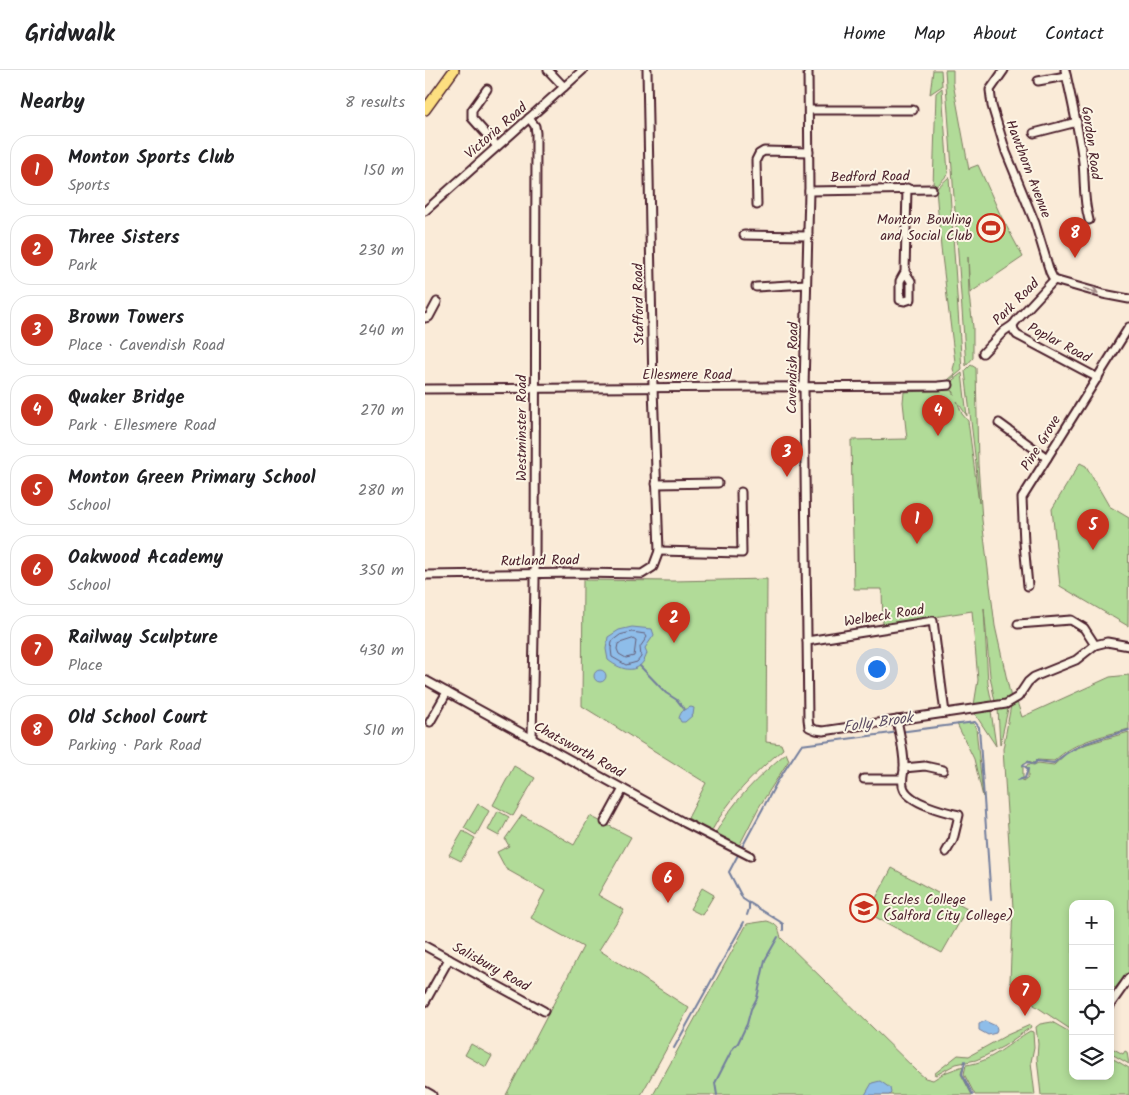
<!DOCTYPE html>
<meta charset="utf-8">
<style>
:root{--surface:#fff;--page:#f6f6f6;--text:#202124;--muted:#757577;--line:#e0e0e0;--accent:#c8321e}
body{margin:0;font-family:Kalam,sans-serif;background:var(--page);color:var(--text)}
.controls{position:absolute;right:15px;bottom:15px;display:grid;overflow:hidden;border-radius:10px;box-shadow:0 2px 8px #0003}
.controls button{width:45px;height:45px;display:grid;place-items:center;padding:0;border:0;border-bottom:1px solid var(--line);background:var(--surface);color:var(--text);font:25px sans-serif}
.you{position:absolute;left:451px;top:598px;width:18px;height:18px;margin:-12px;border:4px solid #fff;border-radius:50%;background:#1a73e8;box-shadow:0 0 0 8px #1a73e833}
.badge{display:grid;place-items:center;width:32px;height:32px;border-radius:50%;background:var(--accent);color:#fff;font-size:16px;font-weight:700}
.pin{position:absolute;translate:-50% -41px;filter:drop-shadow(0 1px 2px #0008)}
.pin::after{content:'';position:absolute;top:26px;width:18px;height:15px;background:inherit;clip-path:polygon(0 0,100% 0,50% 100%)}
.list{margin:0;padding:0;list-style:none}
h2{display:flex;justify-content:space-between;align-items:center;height:65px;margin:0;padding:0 20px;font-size:21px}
h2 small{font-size:16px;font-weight:400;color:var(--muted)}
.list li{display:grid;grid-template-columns:32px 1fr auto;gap:15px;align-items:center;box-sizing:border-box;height:70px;margin:0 10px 10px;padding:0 10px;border:1px solid var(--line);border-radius:20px}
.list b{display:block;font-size:19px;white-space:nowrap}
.list p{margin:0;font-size:16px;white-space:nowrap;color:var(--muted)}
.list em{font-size:16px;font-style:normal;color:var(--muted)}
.icon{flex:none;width:28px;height:28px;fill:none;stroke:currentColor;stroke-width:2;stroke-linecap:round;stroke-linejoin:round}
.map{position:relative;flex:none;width:704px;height:1025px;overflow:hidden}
header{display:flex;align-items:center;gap:30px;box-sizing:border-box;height:70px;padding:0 25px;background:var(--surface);border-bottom:1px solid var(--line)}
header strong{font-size:24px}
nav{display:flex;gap:28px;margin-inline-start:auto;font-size:18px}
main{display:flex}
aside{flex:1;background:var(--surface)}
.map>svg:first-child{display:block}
.green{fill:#b1db98;stroke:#7e7d62}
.water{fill:#8ebde9;stroke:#737e9d}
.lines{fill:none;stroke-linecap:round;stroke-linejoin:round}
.shore{stroke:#655e77;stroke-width:1}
.stream{stroke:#737e9d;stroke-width:2}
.minor-casing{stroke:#4a1f2b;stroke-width:11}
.major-casing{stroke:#4a1f2b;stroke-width:12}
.minor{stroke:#fcf5e5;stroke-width:7}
.major{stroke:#fddf80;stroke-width:9}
.oneway{stroke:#a38a88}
.labels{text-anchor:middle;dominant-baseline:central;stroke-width:4;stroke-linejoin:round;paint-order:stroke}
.street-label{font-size:14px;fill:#4a1f2b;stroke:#fcf5e5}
.poi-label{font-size:14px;fill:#4a1f2b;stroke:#fcf5e5;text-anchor:end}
.water-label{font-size:15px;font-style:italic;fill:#5e4e64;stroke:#fcf5e5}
</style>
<header>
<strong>Gridwalk</strong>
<nav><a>Home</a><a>Map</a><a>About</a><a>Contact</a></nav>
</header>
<main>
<aside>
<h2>Nearby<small>8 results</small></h2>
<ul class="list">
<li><span class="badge">1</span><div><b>Monton Sports Club</b><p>Sports</p></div><em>150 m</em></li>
<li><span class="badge">2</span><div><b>Three Sisters</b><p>Park</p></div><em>230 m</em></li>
<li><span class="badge">3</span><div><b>Brown Towers</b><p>Place · Cavendish Road</p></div><em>240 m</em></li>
<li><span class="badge">4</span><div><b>Quaker Bridge</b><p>Park · Ellesmere Road</p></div><em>270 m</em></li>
<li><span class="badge">5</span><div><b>Monton Green Primary School</b><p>School</p></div><em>280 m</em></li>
<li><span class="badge">6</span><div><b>Oakwood Academy</b><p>School</p></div><em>350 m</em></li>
<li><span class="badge">7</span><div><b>Railway Sculpture</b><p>Place</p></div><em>430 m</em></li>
<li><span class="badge">8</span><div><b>Old School Court</b><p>Parking · Park Road</p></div><em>510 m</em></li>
</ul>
</aside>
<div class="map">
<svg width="704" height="1025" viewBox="0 0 704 1025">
<rect width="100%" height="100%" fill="#faebd8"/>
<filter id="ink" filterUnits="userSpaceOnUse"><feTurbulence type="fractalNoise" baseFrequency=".02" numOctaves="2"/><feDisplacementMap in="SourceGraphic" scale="10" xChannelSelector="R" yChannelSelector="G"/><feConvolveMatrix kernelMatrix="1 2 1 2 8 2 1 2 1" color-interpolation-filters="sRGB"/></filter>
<g filter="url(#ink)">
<g class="green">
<polygon points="508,0 516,0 517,16 505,24"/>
<polygon points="520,0 528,0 528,13 544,100 545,98 553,95 575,144 598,187 545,223 543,187 544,225 548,257 548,288 541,296"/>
<polygon points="517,18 523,104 513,115 508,116 511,23"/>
<polygon points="524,107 537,300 524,311 523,310 530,304 528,299 530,292 516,178 511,119"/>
<polygon points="546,295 551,298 553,394 557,450 570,556 586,628 570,632 565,606 559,538 563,614 567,633 549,635 553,610 547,541 458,555 457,519 429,519 426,370 482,369 478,332 479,322 522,320 526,320 529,325 524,313 537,303 542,346 532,331 537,344 543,351 554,433 551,394 540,301"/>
<polygon points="655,393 661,396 684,436 704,448 703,556 635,516 627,439"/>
<path d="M342,509L341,672L356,674L358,679C329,704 304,728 286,762L263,748L281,713L157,636L158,510L248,511Z"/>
<path d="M704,605V659C675,667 652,670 629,691L612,690L609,693L603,691L598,694V711L603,707V698L601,697L603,694L609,695L613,693L629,695L643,682L662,674L704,662V902L690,918L685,917V834H648V961L609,935V934L590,921L585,911L588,838L578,679L586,635L592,632L597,647L685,607Z"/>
<polygon points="583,637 583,639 575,675 573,639"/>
<polygon points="566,641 571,676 550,644 550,643"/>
<polygon points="546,653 548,653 551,658 558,727 549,689 532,654"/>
<path d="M361,683L364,690L334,737L314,776L290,764C308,731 332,708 361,683Z"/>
<polygon points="89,696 110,708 88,746 68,735"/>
<polygon points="53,734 64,741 51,765 39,758"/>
<polygon points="73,741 84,747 74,766 63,760"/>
<polygon points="97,745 149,775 165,746 206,767 173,825 199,840 174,880 264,938 216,1025 81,1025 158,877 106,848 120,821 81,799 72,782 84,776 80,769"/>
<polygon points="38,761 50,768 36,791 24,785"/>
<polygon points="467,798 542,839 517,883 443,843"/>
<polygon points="277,818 289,825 277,845 265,839"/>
<path d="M342,851C352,854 354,858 356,868L493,1002L500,1008L508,1010L519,1003L538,996L536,1004L547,1025H228L322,854Z"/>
<polygon points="627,952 648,964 648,1006 685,1006 685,987 704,998 704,1025 616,1025 612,988 613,974 611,957 615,954"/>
<polygon points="605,955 606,957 579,976 560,986 551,990 531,994 511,1005 509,1004 533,985 544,986 582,965"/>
<path d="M605,961L608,962L609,977L606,992L610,1025H550L539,1004L541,995C567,992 584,973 605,961Z"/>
<polygon points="46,974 67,986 61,997 40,985"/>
<polygon points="685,977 698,984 700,981 702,982 704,994 685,983"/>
</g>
<g class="water">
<path d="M207,557L227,559L229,565L220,578L222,583C216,605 198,602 183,590L181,579L183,567L194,560Z"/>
<circle cx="175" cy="606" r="6"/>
<path d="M266,637L269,638L268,645L260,652H256L254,648C256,641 259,639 266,637Z"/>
<polygon points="560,951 571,956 572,959 571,963 563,965 554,960 554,954"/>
<polygon points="455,1011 465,1018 466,1023 464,1025 440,1025 447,1013"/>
</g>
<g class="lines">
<g class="shore">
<polygon points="207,562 220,564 222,567 215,577 216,587 212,592 201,595 187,587 186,579 187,571 195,565"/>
<polygon points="208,569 211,571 209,586 201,588 194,584 192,579 193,574"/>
</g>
<g class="stream">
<polyline points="215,596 241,623 252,630 259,639"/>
<path d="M593,710L600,708L603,699L598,695L603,692L609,694L612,691L629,693C652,672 675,669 704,660"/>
<polyline points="316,779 352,712 376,675 550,652 554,657 566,830"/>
<polyline points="314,783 304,802 318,829 324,833 324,839 322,845"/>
<polyline points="325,833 354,851 358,854 358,860"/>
<polyline points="249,978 319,852"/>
<polyline points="540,991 537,1004 548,1025"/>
<polyline points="292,1025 290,1013 308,978 313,973 322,954 326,939 332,928 340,890 353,867"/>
</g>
<defs>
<g id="minor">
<polyline points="123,0 139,17"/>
<polyline points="383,0 384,121 379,317 383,649 384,657 391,660 398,661 581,634 593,627 603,612 609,607 651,590 670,575 682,572 704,576"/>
<polyline points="579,0 565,20 567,36 581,82 610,153 625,202 629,210"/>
<path d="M640,0C647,31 654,61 658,92C660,113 658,129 664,150"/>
<polyline points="613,11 641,6"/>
<polyline points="62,19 47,40 47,48 71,75"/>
<polyline points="384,40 488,40"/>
<polyline points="104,48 110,56 111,63 110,512 107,669"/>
<polyline points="609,63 652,52"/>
<polyline points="384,121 507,119"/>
<polyline points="332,135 331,90 334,84 339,81 384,82"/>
<polyline points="0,141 158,0"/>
<polyline points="319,165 383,166"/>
<polyline points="480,202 475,211 475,230 480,231 486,229 486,211 480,202 482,118"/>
<polyline points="629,210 678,224 704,229"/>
<polyline points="331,217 381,214"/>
<polyline points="0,248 4,247 12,232"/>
<polyline points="588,255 589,261 592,265 673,308"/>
<polyline points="558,283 579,261 588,255 591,251 629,210"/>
<polyline points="0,319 513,316 524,315"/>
<polyline points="574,353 622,388"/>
<polyline points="231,414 293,413"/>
<polyline points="234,481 317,483 316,422"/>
<polyline points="0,505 155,503 217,504 228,497 234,481 228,318 222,0"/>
<polyline points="603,516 599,473 597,428 704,257"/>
<polyline points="593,554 646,550 659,558 670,575"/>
<polyline points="382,571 508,551 520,643"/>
<polyline points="0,610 260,753 325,786"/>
<path d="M472,650C475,666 480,684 479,700C478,706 476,713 479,719C485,733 520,742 534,745L528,770L521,782"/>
<polyline points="5,652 22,622"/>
<polyline points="479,698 500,696 518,700"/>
<polyline points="439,709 477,709"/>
<polyline points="180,752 198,719"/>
<polyline points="0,876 119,941"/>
<polyline points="0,932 24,889"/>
<polyline points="685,935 704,908"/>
<polyline points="0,1021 7,1025"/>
</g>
<polyline id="major" points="0,40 29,0"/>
</defs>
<use href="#minor" class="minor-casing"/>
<use href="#major" class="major-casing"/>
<use href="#minor" class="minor"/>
<use href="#major" class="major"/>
</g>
<defs><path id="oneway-shaft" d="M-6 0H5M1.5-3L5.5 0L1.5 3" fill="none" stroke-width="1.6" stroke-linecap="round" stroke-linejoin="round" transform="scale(1.25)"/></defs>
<use class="oneway" href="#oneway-shaft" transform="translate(666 221) rotate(17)"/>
</g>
<defs>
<symbol id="stadium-ring" viewBox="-11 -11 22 22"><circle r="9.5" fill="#fcf5e5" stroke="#c8321e" stroke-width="1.5"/><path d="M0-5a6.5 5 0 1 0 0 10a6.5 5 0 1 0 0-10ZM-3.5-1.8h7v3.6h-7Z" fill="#c8321e"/></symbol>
<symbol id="university-ring" viewBox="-11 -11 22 22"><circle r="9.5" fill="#fcf5e5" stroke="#c8321e" stroke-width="1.5"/><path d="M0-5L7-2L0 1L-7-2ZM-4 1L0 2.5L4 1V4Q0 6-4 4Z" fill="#c8321e"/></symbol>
</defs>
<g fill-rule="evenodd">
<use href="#stadium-ring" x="550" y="142" width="32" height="32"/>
<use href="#university-ring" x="423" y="822" width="32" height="32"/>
</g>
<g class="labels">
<g class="street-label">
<text transform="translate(71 61) rotate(-41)">Victoria Road</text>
<text transform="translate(666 73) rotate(82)">Gordon Road</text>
<text transform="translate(603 99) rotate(69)">Hawthorn Avenue</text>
<text transform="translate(445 107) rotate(-1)">Bedford Road</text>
<text transform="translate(591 232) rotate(-45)">Park Road</text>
<text transform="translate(214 234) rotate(-91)">Stafford Road</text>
<text transform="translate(634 273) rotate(28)">Poplar Road</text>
<text transform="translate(368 298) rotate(-89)">Cavendish Road</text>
<text x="262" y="305">Ellesmere Road</text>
<text transform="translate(97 358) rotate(-90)">Westminster Road</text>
<text transform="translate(616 373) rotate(-58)">Pine Grove</text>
<text transform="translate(115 491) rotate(-1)">Rutland Road</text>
<text transform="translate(459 546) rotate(-9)">Welbeck Road</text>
<text transform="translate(154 680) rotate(29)">Chatsworth Road</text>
<text transform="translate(66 897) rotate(29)">Salisbury Road</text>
</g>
<g class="poi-label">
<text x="547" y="150">Monton Bowling<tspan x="547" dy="16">and Social Club</tspan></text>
<text x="458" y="830" text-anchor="start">Eccles College<tspan x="458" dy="16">(Salford City College)</tspan></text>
</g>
<g class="water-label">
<text transform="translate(453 653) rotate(-8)">Folly Brook</text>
</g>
</g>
</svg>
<div class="controls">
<button>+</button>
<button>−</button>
<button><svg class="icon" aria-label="locate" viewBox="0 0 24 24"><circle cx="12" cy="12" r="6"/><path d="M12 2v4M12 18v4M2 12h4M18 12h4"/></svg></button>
<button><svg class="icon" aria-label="layers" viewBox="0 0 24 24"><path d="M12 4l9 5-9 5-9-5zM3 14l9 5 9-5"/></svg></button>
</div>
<div class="you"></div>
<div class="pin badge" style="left:492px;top:474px">1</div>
<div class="pin badge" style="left:249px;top:573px">2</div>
<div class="pin badge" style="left:362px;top:407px">3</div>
<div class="pin badge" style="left:513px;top:366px">4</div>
<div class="pin badge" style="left:668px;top:480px">5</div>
<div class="pin badge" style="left:243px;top:833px">6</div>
<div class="pin badge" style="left:600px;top:946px">7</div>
<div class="pin badge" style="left:650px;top:188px">8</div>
</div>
</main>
